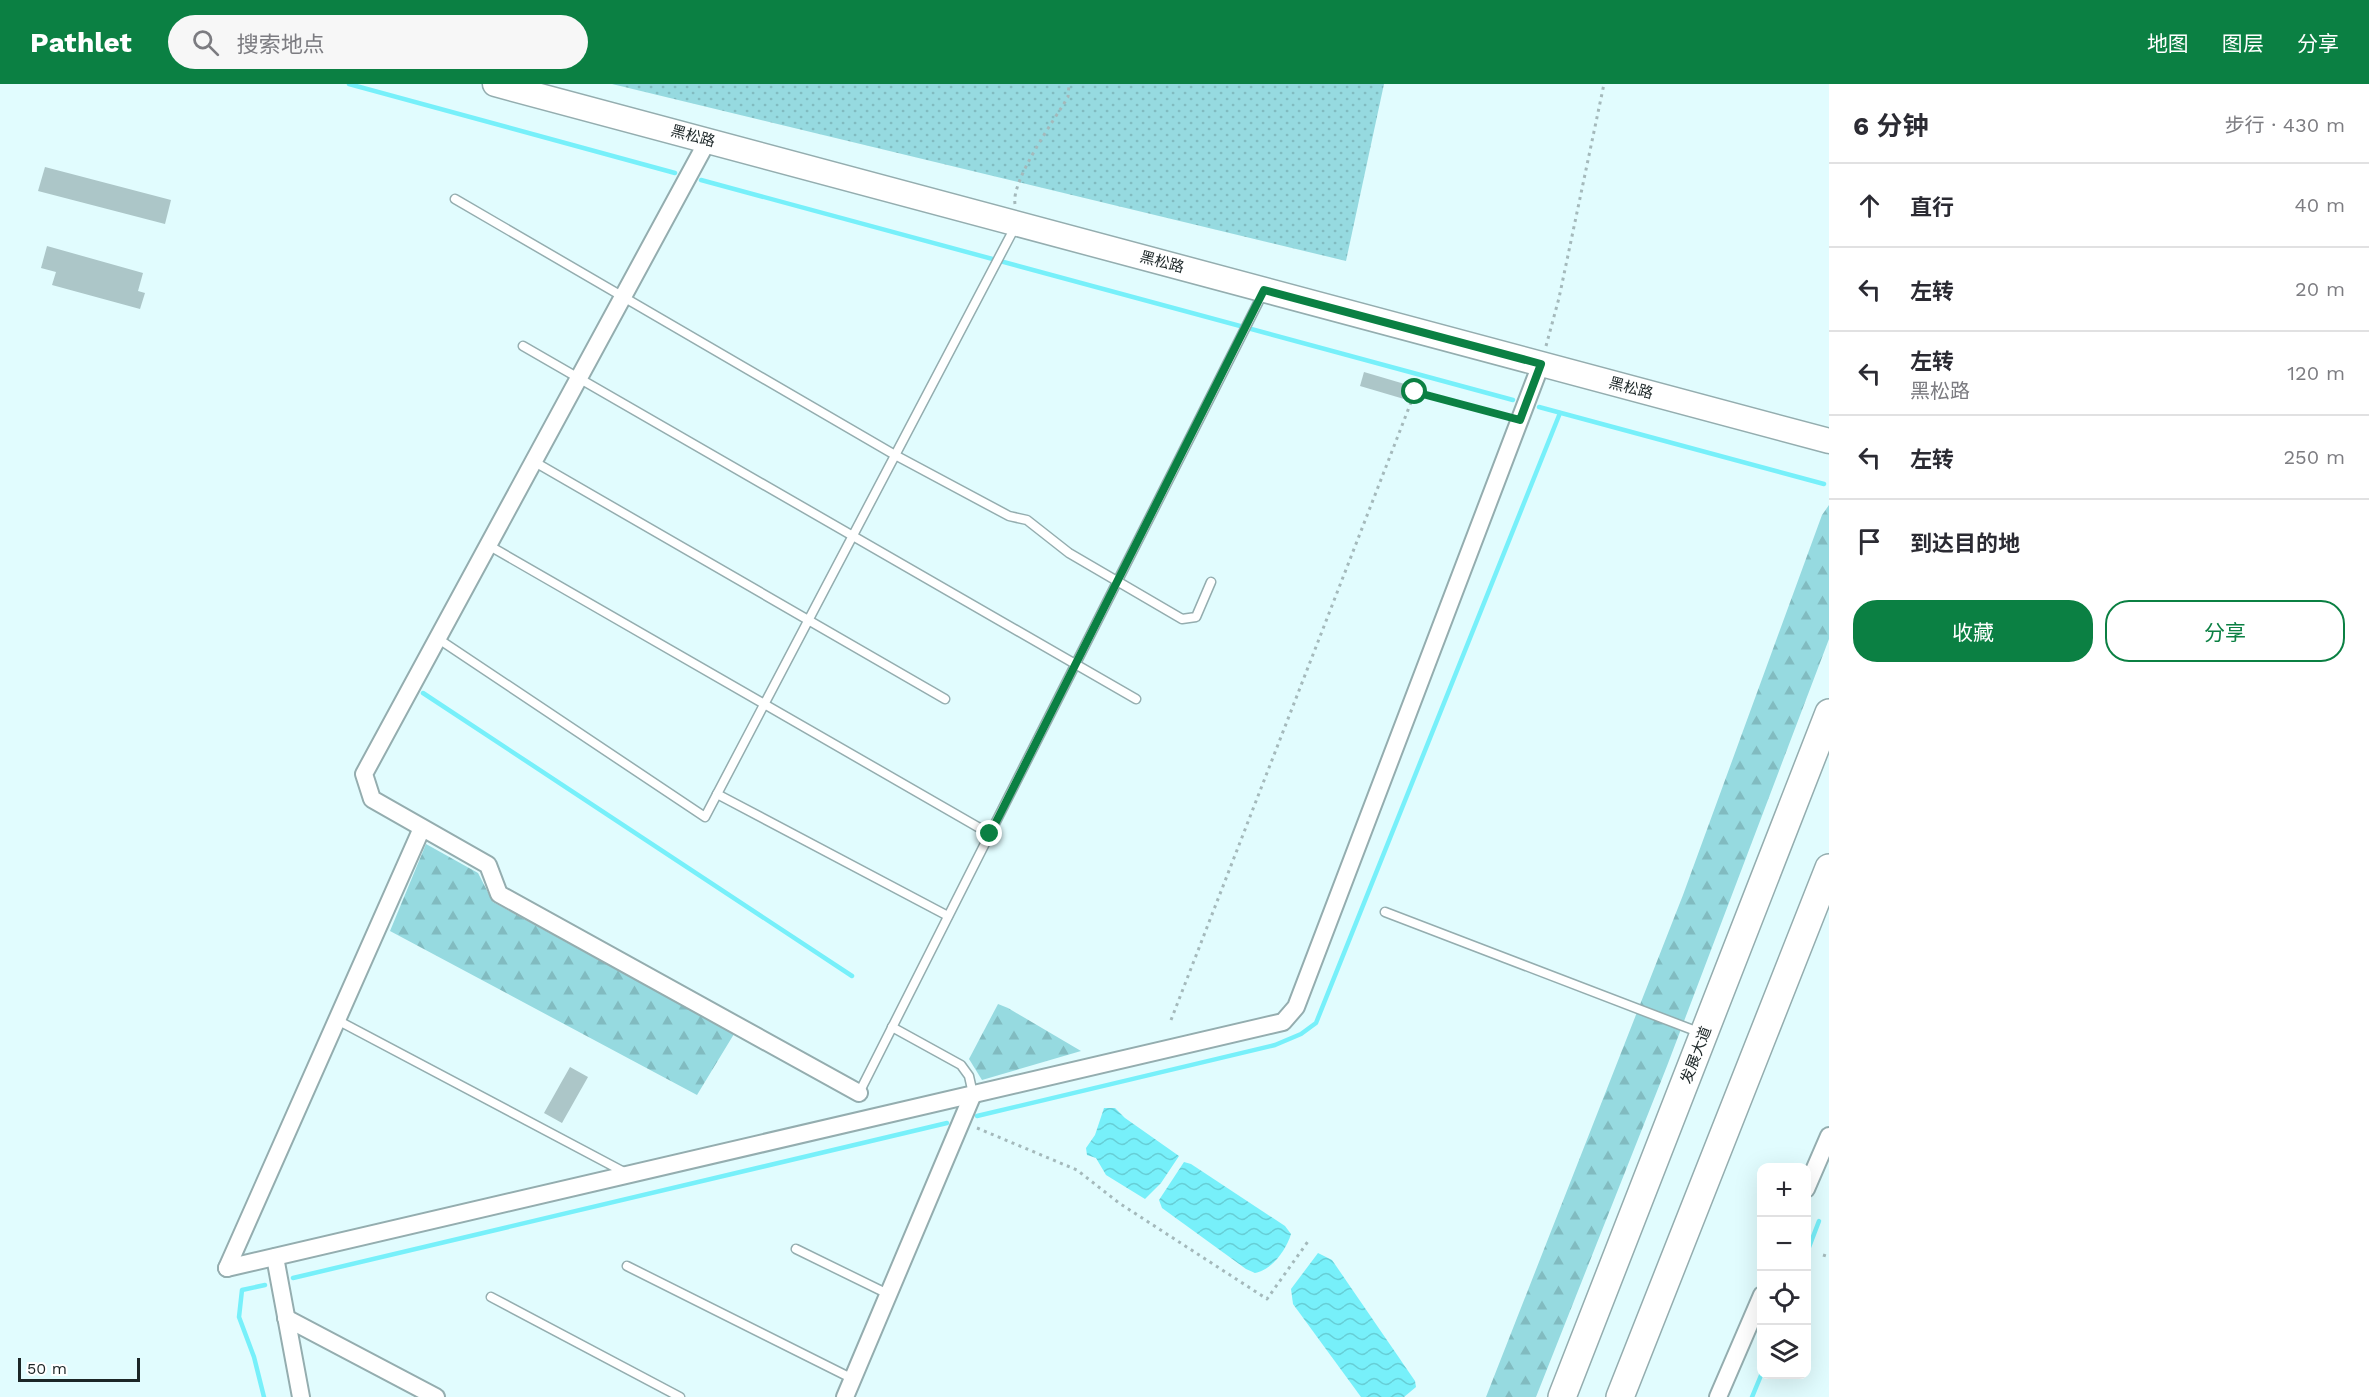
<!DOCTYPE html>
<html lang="zh">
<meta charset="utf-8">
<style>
:root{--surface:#fff;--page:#f7f7f7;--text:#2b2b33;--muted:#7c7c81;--line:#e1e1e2;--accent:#0b8043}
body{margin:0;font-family:"Work Sans","Noto Sans SC",sans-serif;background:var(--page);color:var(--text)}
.controls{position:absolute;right:18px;bottom:18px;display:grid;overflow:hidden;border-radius:12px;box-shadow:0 6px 24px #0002}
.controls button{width:54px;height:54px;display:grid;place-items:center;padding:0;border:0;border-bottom:2px solid var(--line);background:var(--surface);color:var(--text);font:30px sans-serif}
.scale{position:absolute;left:18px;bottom:15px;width:122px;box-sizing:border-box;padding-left:6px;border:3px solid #1c2627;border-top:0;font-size:16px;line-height:21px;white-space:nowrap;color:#1c2627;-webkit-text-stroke:4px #fff;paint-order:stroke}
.stop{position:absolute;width:18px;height:18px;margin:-14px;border:4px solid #0b8043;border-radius:50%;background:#fff}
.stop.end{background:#0b8043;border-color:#fff;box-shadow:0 2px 6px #0008}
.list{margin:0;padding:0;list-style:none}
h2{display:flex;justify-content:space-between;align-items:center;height:78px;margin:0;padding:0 24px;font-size:26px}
h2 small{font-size:20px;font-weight:400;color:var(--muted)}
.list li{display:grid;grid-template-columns:39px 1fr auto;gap:18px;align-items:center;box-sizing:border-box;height:84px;padding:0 24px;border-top:2px solid var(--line)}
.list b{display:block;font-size:22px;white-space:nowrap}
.list p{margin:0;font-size:20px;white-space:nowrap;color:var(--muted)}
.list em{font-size:20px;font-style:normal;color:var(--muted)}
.actions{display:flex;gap:12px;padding:18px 24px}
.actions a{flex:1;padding:14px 0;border:2px solid var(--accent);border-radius:24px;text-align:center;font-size:21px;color:var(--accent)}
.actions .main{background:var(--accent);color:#fff}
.icon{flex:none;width:33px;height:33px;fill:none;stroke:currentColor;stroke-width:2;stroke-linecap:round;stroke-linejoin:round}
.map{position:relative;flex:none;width:1829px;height:1313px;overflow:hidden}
header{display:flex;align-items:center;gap:36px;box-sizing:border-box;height:84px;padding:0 30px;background:var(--accent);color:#fff}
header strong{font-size:28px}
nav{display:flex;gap:33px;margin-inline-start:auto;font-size:21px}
.search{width:420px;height:54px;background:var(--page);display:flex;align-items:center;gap:15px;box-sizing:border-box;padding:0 21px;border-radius:33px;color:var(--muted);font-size:22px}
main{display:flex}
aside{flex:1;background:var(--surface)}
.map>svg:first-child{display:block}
.green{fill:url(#green-dots)}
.forest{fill:url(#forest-firs)}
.water{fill:url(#water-waves)}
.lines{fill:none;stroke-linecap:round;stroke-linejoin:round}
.stream{stroke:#77f0fa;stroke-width:4.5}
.building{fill:#acc6c8}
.lane-casing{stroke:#94adaf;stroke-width:11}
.street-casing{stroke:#94adaf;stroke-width:20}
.secondary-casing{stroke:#94adaf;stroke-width:27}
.primary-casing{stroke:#94adaf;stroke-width:30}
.path{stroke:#a4b9bb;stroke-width:3;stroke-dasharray:3 4.5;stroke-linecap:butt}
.lane{stroke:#fff;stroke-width:8}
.street{stroke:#fff;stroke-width:16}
.secondary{stroke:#fff;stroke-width:24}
.primary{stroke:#fff;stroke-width:27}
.route{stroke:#0b8043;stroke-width:8}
.labels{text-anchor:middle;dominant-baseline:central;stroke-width:4.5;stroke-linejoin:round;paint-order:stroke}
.street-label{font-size:15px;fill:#1c2627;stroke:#fff}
</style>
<header>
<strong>Pathlet</strong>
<div class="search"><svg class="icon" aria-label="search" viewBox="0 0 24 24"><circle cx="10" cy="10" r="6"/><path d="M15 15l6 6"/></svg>搜索地点</div>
<nav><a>地图</a><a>图层</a><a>分享</a></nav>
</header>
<main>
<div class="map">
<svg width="1829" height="1313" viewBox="0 0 1829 1313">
<defs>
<pattern id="green-dots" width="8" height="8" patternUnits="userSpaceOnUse" patternTransform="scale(1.5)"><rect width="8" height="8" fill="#96dae0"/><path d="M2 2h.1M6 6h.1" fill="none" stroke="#81bbc0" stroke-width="1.8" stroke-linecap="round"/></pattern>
<pattern id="forest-firs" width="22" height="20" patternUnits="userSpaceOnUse" patternTransform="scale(1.5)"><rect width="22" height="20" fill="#96dae0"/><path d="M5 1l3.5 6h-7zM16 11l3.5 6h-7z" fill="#81bbc0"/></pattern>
<pattern id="water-waves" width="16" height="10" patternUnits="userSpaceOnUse" patternTransform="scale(1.5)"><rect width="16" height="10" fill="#77f0fa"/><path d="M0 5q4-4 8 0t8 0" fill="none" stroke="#66ced6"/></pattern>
</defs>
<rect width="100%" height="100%" fill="#e1fcfe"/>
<polygon class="green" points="612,0 1384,0 1346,177"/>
<g class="forest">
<polygon points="1829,421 1829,555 1667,982 1536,1313 1486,1313 1683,811 1822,431"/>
<polygon points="426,760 478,789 493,818 734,950 697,1011 390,847"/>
<polygon points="998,920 1008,924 1081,967 982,996 969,975"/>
</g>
<g class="water">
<polygon points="1104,1024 1115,1024 1125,1034 1179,1072 1161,1099 1145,1115 1106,1091 1096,1074 1087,1071 1086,1064 1095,1051"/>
<path d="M1184,1078L1191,1080L1285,1142L1291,1150C1286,1166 1272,1186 1255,1189L1246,1185L1162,1124L1159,1116Z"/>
<polygon points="1318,1169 1332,1176 1415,1297 1416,1303 1404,1313 1361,1313 1293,1220 1291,1205"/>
</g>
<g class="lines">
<g class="stream">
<polyline points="349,0 675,89"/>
<polyline points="701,96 1513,316"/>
<polyline points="1539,323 1824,400"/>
<polyline points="423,609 852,892"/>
<polyline points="977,1032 1275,961 1301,950 1316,939 1560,329"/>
<polyline points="1806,1171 1819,1137"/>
<polyline points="293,1194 947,1039"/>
<polyline points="264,1313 254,1273 239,1233 242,1206 265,1201"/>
<polyline points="1752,1313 1762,1289"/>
</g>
</g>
<g class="building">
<polygon points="45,83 171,116 165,140 38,107"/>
<polygon points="47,162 143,189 138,207 145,209 140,225 52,201 56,188 41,184"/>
<polygon points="1364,288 1408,301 1404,315 1360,302"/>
<polygon points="570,983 588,993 562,1039 544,1029"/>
</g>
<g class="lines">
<defs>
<g id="lane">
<polyline points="455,115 895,371 1009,432 1027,436 1069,469 1182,535 1196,533 1211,498"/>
<polyline points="523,262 1136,615"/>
<polyline points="533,377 945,615"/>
<polyline points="488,461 990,750"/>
<polyline points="437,554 705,733 1015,143"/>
<polyline points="717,710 948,832"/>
<polyline points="1385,828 1701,949"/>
<polyline points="337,936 626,1089"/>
<polyline points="892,943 961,981 969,992 973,1010"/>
<polyline points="859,1009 1263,209"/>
<polyline points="796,1165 888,1210"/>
<polyline points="627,1182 853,1295"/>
<polyline points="491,1213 680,1313"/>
</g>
<g id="street">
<polyline points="708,56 364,690 372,715 488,781 499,810 859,1009"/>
<polyline points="1806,1105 1829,1052"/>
<polyline points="275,1173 301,1313"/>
<polyline points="227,1184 1283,938 1296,923 1541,280"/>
<polyline points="227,1184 422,744"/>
<polyline points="286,1234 436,1313"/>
<polyline points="845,1313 973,1010"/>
<polyline points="1718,1313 1762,1211"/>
</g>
<polyline id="secondary" points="495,0 1829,357"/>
<g id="primary">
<polyline points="1562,1313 1829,629"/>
<polyline points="1620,1313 1829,784"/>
</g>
</defs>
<use href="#lane" class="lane-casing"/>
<use href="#street" class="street-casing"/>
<use href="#secondary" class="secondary-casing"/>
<use href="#primary" class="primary-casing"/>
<g class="path">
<path d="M1015,120C1011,96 1055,35 1068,13L1069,0"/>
<polyline points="1546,262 1559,214 1604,0"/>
<polyline points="1171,936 1415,308 1503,332"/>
<polyline points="977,1044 1077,1086 1119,1119 1267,1215 1309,1156"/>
<polyline points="1823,1171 1829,1173"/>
</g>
<use href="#lane" class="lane"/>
<use href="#street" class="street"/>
<use href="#secondary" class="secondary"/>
<use href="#primary" class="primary"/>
</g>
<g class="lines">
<polyline class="route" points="990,750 1264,206 1541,280 1520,336 1415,308"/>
</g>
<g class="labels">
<g class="street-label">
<text transform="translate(693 52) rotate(15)">黑松路</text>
<text transform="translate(1162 178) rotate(15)">黑松路</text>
<text transform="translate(1631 304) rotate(15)">黑松路</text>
<text transform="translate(1696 971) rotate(-69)">发展大道</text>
</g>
</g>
</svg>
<div class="controls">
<button>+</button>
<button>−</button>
<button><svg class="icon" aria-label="locate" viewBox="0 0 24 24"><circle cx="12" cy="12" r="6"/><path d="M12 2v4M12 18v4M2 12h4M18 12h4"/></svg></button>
<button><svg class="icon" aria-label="layers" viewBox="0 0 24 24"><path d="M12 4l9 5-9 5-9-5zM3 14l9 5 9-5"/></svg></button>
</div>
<div class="scale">50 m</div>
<div class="stop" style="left:1415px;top:308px"></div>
<div class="stop end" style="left:990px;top:750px"></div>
</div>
<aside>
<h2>6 分钟<small>步行 · 430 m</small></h2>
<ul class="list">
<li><svg class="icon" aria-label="ahead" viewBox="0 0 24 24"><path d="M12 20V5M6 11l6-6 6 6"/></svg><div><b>直行</b></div><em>40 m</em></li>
<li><svg class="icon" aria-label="left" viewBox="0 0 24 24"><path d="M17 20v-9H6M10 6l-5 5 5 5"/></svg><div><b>左转</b></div><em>20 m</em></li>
<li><svg class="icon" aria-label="left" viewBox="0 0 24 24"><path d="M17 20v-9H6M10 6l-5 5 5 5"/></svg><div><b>左转</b><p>黑松路</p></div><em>120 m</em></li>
<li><svg class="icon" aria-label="left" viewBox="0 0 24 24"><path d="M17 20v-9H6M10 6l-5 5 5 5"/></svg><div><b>左转</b></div><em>250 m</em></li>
<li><svg class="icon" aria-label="arrive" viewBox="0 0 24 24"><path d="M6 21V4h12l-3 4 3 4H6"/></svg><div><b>到达目的地</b></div></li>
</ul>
<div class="actions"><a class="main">收藏</a><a>分享</a></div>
</aside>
</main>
